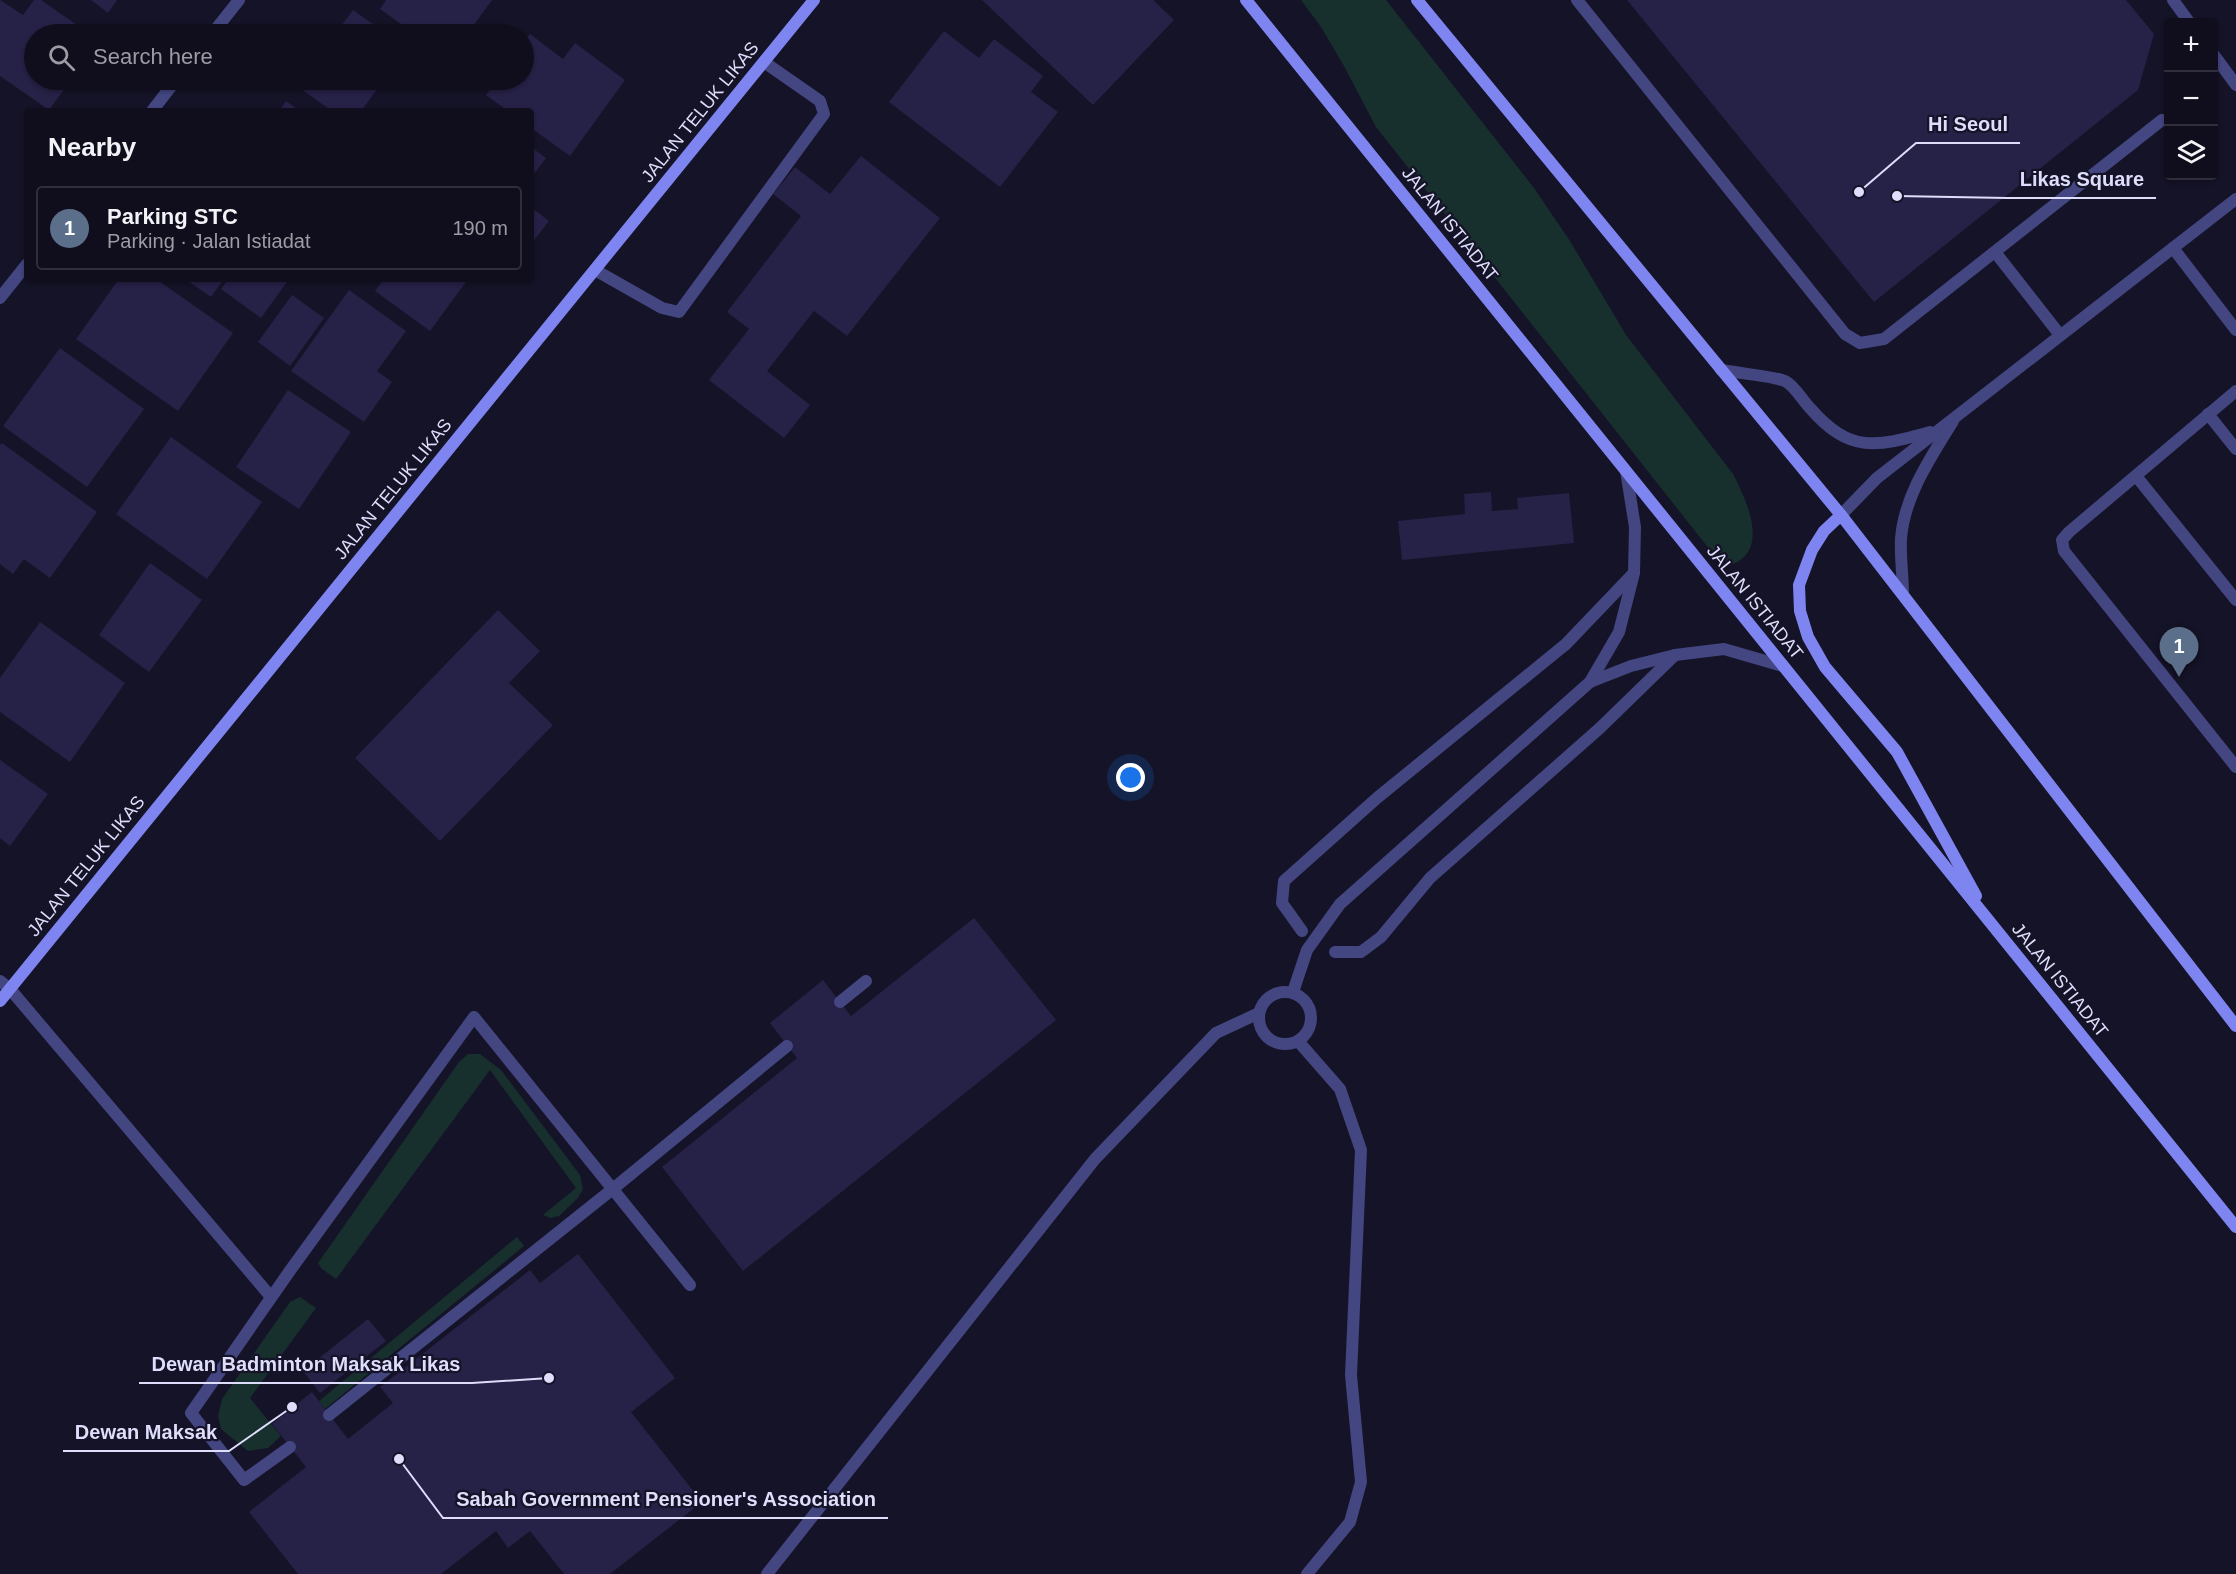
<!DOCTYPE html>
<meta charset="utf-8">
<style>
:root{--surface:#100e1d;--page:#1e1c2a;--text:#f1f3f6;--muted:#9c9ca4;--line:#302e3b;--accent:#8c9099}
body{margin:0;font-family:Helvetica,sans-serif;background:var(--page);color:var(--text)}
.controls{position:absolute;right:18px;top:18px;display:grid;overflow:hidden;border-radius:6px;box-shadow:0 2px 4px #0004}
.controls button{width:54px;height:54px;display:grid;place-items:center;padding:0;border:0;border-bottom:2px solid var(--line);background:var(--surface);color:var(--text);font:30px sans-serif}
.you{position:absolute;left:1131px;top:778px;width:21px;height:21px;margin:-15px;border:4px solid #fff;border-radius:50%;background:#1a73e8;box-shadow:0 0 0 9px #1a73e833}
.badge{display:grid;place-items:center;width:39px;height:39px;border-radius:50%;background:var(--accent);color:#fff;font-size:20px;font-weight:700}
.pin{position:absolute;translate:-50% -50px;filter:drop-shadow(0 2px 3px #0008)}
.pin::after{content:'';position:absolute;top:32px;width:21px;height:18px;background:inherit;clip-path:polygon(0 0,100% 0,50% 100%)}
.list{margin:0;padding:0;list-style:none}
h2{display:flex;justify-content:space-between;align-items:center;height:78px;margin:0;padding:0 24px;font-size:26px}
h2 small{font-size:20px;font-weight:400;color:var(--muted)}
.list li{display:grid;grid-template-columns:39px 1fr auto;gap:18px;align-items:center;box-sizing:border-box;height:84px;margin:0 12px 12px;padding:0 12px;border:2px solid var(--line);border-radius:6px}
.list b{display:block;font-size:22px;white-space:nowrap}
.list p{margin:0;font-size:20px;white-space:nowrap;color:var(--muted)}
.list em{font-size:20px;font-style:normal;color:var(--muted)}
.icon{flex:none;width:33px;height:33px;fill:none;stroke:currentColor;stroke-width:2;stroke-linecap:round;stroke-linejoin:round}
.map{position:relative;flex:none;width:2236px;height:1574px;overflow:hidden}
.search{position:absolute;background:var(--surface);box-shadow:0 2px 4px #0004;left:24px;top:24px;width:510px;height:66px;display:flex;align-items:center;gap:15px;box-sizing:border-box;padding:0 21px;border-radius:33px;color:var(--muted);font-size:22px}
.panel{position:absolute;background:var(--surface);box-shadow:0 2px 4px #0004;left:24px;top:108px;width:510px;height:174px;border-radius:6px}
.map>svg:first-child{display:block}
.green{fill:#17302d}
.building{fill:#262146}
.lines{fill:none;stroke-linecap:round;stroke-linejoin:round}
.lane{stroke:#434680;stroke-width:12}
.street{stroke:#434680;stroke-width:12}
.secondary{stroke:#7f85f0;stroke-width:12}
.labels{text-anchor:middle;dominant-baseline:central;stroke-width:4.5;stroke-linejoin:round;paint-order:stroke}
.street-label{font-size:18px;fill:#deddfb;stroke:#151327}
.leader{fill:none;stroke:#deddfb;stroke-width:2}
.callout-dot{fill:#deddfb;stroke:#151327;stroke-width:2}
.callout-label{font-size:20px;text-anchor:middle;font-weight:bold;fill:#deddfb;stroke:#151327;stroke-width:4.5;stroke-linejoin:round;paint-order:stroke}
</style>
<div class="map">
<svg width="2236" height="1574" viewBox="0 0 2236 1574">
<rect width="100%" height="100%" fill="#151327"/>
<g class="green">
<path d="M1301,0H1386L1534,188L1570,241L1626,335L1733,474C1746,499 1770,549 1733,564L1722,560L1710,550L1376,127L1344,66L1321,27Z"/>
<polygon points="468,1054 480,1054 501,1070 580,1175 583,1189 578,1198 559,1216 550,1218 543,1215 576,1188 490,1070 336,1279 322,1269 318,1263 459,1062"/>
<polygon points="517,1237 524,1246 325,1409 319,1401"/>
<polygon points="300,1297 316,1308 250,1398 281,1436 268,1448 248,1451 221,1429 218,1416 222,1399 290,1302"/>
</g>
<g class="building">
<polygon points="0,0 23,15 34,0 41,0 90,34 34,34 34,80 71,80 49,110 0,76"/>
<polygon points="91,0 117,0 108,13"/>
<polygon points="386,0 492,0 467,34 460,34 448,26 442,34 415,34 380,9"/>
<polygon points="982,0 1153,0 1174,20 1093,105"/>
<polygon points="1627,0 2126,0 2154,34 2138,90 1874,302"/>
<polygon points="353,10 387,34 335,34"/>
<polygon points="944,31 979,58 994,39 1043,76 1031,92 1058,112 1000,187 889,102"/>
<polygon points="530,34 563,59 575,43 625,80 570,156 531,128 531,111 508,111 486,95 497,80 524,80 524,42"/>
<polygon points="302,80 384,80 361,111 332,111 297,86"/>
<polygon points="286,101 300,111 279,111"/>
<polygon points="531,147 546,158 531,178"/>
<polygon points="861,156 940,218 847,336 814,311 767,371 810,405 784,438 709,380 749,329 727,312 801,216 773,194 795,167 830,194"/>
<polygon points="531,207 549,221 531,244"/>
<polygon points="119,279 156,279 233,333 178,411 76,339"/>
<polygon points="185,279 224,279 211,297"/>
<polygon points="228,279 289,279 261,318 221,289"/>
<polygon points="384,279 468,279 430,331 375,291"/>
<polygon points="349,290 406,331 377,371 392,382 364,422 291,371"/>
<polygon points="292,295 324,318 290,366 258,342"/>
<polygon points="60,348 144,409 87,487 3,426"/>
<polygon points="288,390 351,432 299,509 236,467"/>
<polygon points="171,437 262,502 207,579 116,514"/>
<polygon points="2,443 97,512 50,578 24,559 13,574 0,564 0,445"/>
<polygon points="1491,492 1492,511 1518,509 1517,498 1569,493 1574,543 1402,560 1398,521 1465,514 1464,494"/>
<polygon points="150,563 202,600 149,672 99,635"/>
<polygon points="498,610 540,651 509,683 553,725 440,841 355,758"/>
<polygon points="40,622 125,683 70,762 0,712 0,678"/>
<polygon points="0,760 48,794 10,846 0,838"/>
<polygon points="974,918 1056,1020 743,1271 662,1167 797,1058 770,1023 823,980 851,1016"/>
<polygon points="578,1254 675,1378 631,1412 702,1502 610,1574 564,1574 530,1531 508,1548 496,1531 441,1574 298,1574 249,1512 306,1467 272,1424 312,1392 348,1439 393,1403 380,1387 530,1270 540,1283"/>
<polygon points="368,1319 386,1341 320,1393 303,1371"/>
</g>
<g class="lines">
<g class="lane">
<polyline points="1577,0 1845,334 1860,343 1884,339 2162,120"/>
<polyline points="2173,0 2189,22"/>
<polyline points="2214,55 2236,85"/>
<polyline points="2173,248 2236,330"/>
<polyline points="1995,252 2060,335"/>
<polyline points="595,270 662,308 679,312 824,114 820,101 764,62"/>
<polyline points="2236,391 2069,532 2062,540 2064,551 2236,767"/>
<polyline points="2208,414 2236,449"/>
<polyline points="2136,476 2236,600"/>
<polyline points="1590,682 1631,666 1675,655 1724,649 1783,666"/>
<polyline points="1302,931 1282,903 1284,881 1377,798 1566,644 1632,575"/>
<polyline points="1335,952 1361,952 1381,937 1430,878 1600,728 1675,655"/>
<polyline points="10,989 271,1297"/>
<circle cx="1285" cy="1018" r="26"/>
<polyline points="1293,992 1307,950 1340,904 1590,682 1619,632 1634,573 1635,527 1626,471"/>
<polyline points="840,1002 866,981"/>
<polyline points="1298,1041 1340,1089 1361,1150 1351,1375 1361,1482 1350,1522 1307,1574"/>
<polyline points="329,1415 614,1188 787,1046"/>
<polyline points="290,1447 244,1480 191,1413 289,1272 474,1017 690,1285"/>
<polyline points="767,1574 1095,1159 1216,1033 1259,1013"/>
</g>
<g class="street">
<polyline points="212,34 239,0"/>
<polyline points="152,111 176,80"/>
<polyline points="0,298 27,264"/>
<path d="M1721,370C1737,373 1772,376 1785,381C1794,385 1803,401 1810,408C1850,454 1876,447 1930,432"/>
<polyline points="1841,515 1877,478 2236,199"/>
<path d="M1903,594C1903,576 1900,557 1901,539C1904,496 1931,457 1953,421"/>
<polyline points="0,981 10,989"/>
</g>
<g class="secondary">
<polyline points="1246,0 2236,1227"/>
<polyline points="1417,0 1841,515 2236,1026"/>
<polyline points="1841,515 1824,531 1812,550 1799,585 1800,611 1808,637 1825,667 1897,752 1976,896"/>
<polyline points="0,1001 814,0"/>
</g>
</g>
<g class="labels">
<g class="street-label">
<text transform="translate(700 112) rotate(-51)">JALAN TELUK LIKAS</text>
<text transform="translate(1450 224) rotate(51)">JALAN ISTIADAT</text>
<text transform="translate(393 489) rotate(-51)">JALAN TELUK LIKAS</text>
<text transform="translate(1755 602) rotate(51)">JALAN ISTIADAT</text>
<text transform="translate(86 866) rotate(-51)">JALAN TELUK LIKAS</text>
<text transform="translate(2060 980) rotate(51)">JALAN ISTIADAT</text>
</g>
</g>
<path class="leader" d="M1859 192L1916 143H2020M1897 196L2007 198H2156M549 1378L472 1383H139M292 1407L229 1451H63M399 1459L443 1518H888"/>
<g class="callout-dot">
<circle cx="1859" cy="192" r="6"/>
<circle cx="1897" cy="196" r="6"/>
<circle cx="549" cy="1378" r="6"/>
<circle cx="292" cy="1407" r="6"/>
<circle cx="399" cy="1459" r="6"/>
</g>
<g class="callout-label">
<text x="1968" y="131">Hi Seoul</text>
<text x="2082" y="186">Likas Square</text>
<text x="306" y="1371">Dewan Badminton Maksak Likas</text>
<text x="146" y="1439">Dewan Maksak</text>
<text x="666" y="1506">Sabah Government Pensioner's Association</text>
</g>
</svg>
<div class="controls">
<button>+</button>
<button>−</button>
<button><svg class="icon" aria-label="layers" viewBox="0 0 24 24"><path d="M12 4l9 5-9 5-9-5zM3 14l9 5 9-5"/></svg></button>
</div>
<div class="you"></div>
<div class="pin badge" style="left:2179px;top:677px;background:#5c6f8a">1</div>
<div class="search"><svg class="icon" aria-label="search" viewBox="0 0 24 24"><circle cx="10" cy="10" r="6"/><path d="M15 15l6 6"/></svg>Search here</div>
<section class="panel">
<h2>Nearby<small></small></h2>
<ul class="list">
<li><span class="badge" style="background:#5c6f8a">1</span><div><b>Parking STC</b><p>Parking · Jalan Istiadat</p></div><em>190 m</em></li>
</ul>
</section>
</div>
